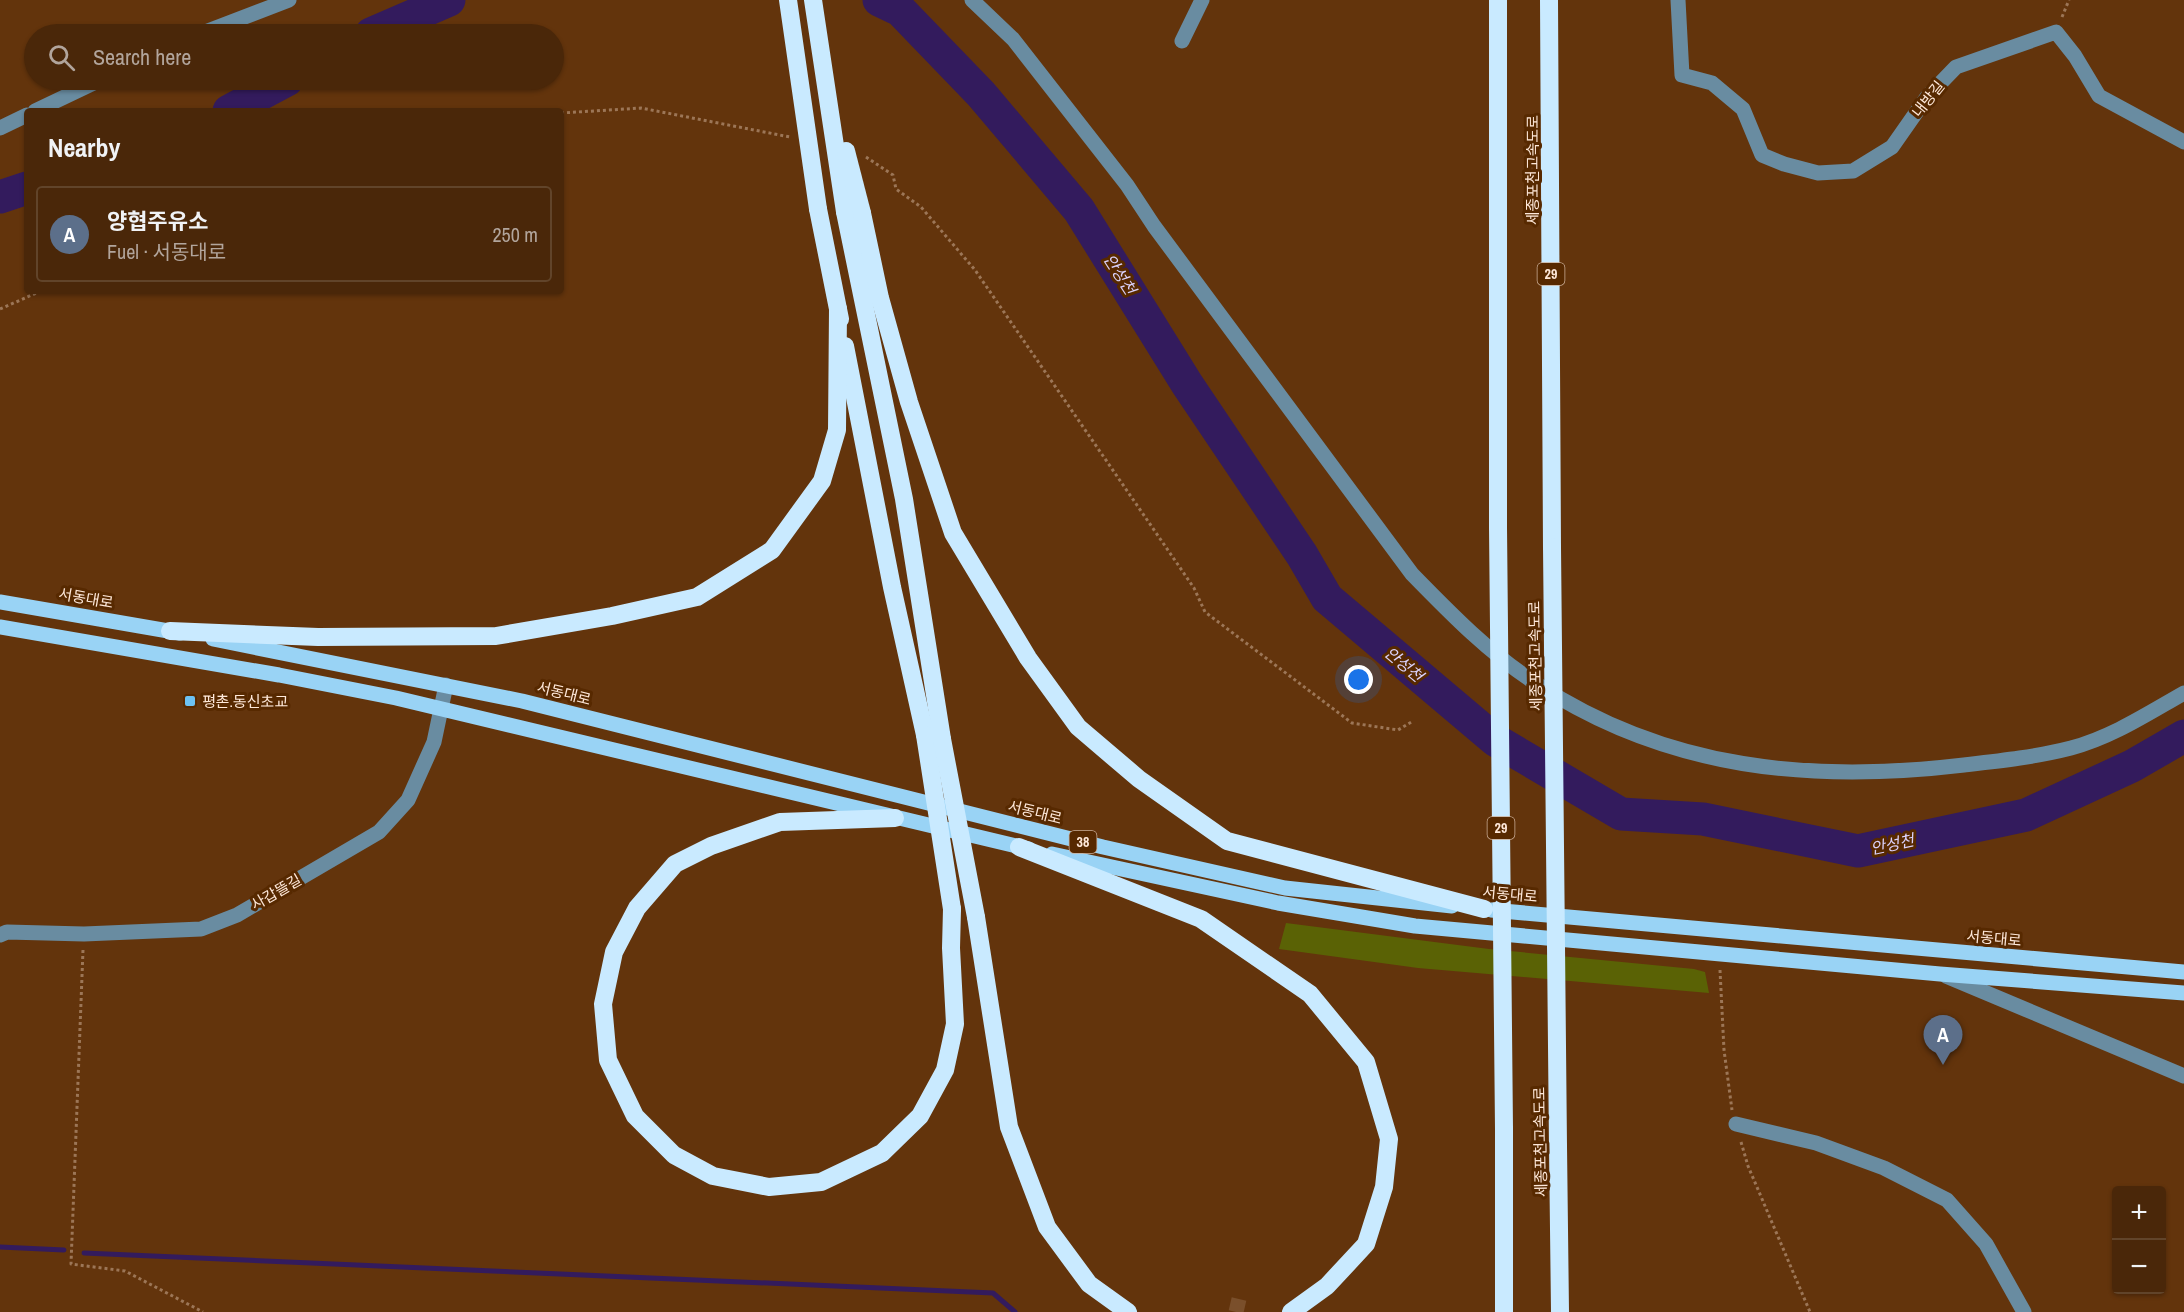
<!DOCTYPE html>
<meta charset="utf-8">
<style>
:root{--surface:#4a2709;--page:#543317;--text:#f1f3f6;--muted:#b2a59c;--line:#61442a;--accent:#6dc2f3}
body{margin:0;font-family:"Archivo Narrow","Noto Sans KR",sans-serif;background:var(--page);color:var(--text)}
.controls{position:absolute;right:18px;bottom:18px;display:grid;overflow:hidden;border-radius:6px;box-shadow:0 2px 4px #0004}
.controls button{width:54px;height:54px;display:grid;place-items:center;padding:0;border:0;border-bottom:2px solid var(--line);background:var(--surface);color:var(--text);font:30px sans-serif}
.you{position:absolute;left:1359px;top:680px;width:21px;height:21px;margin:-15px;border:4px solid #fff;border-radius:50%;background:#1a73e8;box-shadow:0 0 0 9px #1a73e833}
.badge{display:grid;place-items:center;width:39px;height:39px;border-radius:50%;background:var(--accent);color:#fff;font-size:20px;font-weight:700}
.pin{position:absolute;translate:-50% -50px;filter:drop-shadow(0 2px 3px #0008)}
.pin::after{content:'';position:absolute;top:32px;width:21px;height:18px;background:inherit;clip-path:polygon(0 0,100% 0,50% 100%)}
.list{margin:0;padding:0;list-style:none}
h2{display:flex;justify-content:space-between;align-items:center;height:78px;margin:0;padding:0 24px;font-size:26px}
h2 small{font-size:20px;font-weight:400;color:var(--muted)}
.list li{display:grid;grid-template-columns:39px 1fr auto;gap:18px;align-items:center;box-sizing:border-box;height:96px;margin:0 12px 12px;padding:0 12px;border:2px solid var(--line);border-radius:6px}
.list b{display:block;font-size:22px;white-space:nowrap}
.list p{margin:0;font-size:20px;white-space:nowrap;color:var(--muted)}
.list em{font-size:20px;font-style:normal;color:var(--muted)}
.icon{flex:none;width:33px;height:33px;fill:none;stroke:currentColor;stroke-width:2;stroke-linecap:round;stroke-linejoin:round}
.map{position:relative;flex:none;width:2184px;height:1312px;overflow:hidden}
.search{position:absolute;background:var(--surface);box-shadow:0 2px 4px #0004;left:24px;top:24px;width:540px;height:66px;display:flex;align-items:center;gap:15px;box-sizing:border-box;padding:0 21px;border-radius:33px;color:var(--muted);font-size:22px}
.panel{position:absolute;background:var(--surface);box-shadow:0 2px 4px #0004;left:24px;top:108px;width:540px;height:186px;border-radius:6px}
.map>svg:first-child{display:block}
.green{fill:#5a6205}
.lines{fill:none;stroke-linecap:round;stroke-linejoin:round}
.stream{stroke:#331b5d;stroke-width:5}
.river{stroke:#331b5d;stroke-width:33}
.minor-tunnel{stroke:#7a4f2b;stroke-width:15;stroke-dasharray:15 8;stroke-linecap:butt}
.path{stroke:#9c7657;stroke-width:3;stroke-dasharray:3 3;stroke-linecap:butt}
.minor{stroke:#698ca1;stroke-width:15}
.major{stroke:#99d3f5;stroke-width:15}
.highway{stroke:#c9eaff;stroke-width:18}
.highway-bridge{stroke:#c9eaff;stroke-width:18}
.poi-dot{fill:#6dc2f3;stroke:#572900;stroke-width:2}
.labels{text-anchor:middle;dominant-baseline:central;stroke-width:6;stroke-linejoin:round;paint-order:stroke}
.shield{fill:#572900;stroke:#ccaf98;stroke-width:1.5}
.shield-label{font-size:14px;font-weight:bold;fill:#fee8d9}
.street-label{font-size:15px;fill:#fee8d9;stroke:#572900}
.poi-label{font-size:15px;fill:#fee8d9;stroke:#572900;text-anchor:start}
.water-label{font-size:16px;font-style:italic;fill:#dad1fa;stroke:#572900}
</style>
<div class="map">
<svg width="2184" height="1312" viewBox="0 0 2184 1312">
<rect width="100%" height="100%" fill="#63340c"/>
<polygon class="green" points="1286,923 1489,949 1694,969 1705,972 1709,993 1418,968 1279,949"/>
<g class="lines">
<g class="stream">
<polyline points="0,1247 64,1250"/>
<polyline points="84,1253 993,1293 1015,1312"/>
</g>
<g class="river">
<polyline points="879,0 900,10 981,94 1079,210 1187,384 1302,555 1327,598 1495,740 1621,814 1703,819 1858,851 2026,815 2132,766 2184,736"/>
<polyline points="371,34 449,0"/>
<polyline points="229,111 287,80"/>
<polyline points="0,197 27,188"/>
</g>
<polyline class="minor-tunnel" points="1236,1312 1239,1299"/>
<g class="path">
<polyline points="2062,17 2069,0"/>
<polyline points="561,113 641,108 790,137"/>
<polyline points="866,157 893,175 896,189 921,207 975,270 1194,588 1205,612 1352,723 1398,730 1413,721"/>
<polyline points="0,309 41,291"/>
<polyline points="83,950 71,1264 125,1271 203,1312"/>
<polyline points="1720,970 1724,1050 1732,1110"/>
<polyline points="1741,1142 1748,1166 1810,1312"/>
</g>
<g class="minor">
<path d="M972,0L1013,39L1127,185L1154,226L1412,574C1451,614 1490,654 1537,684C1668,770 1812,783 1964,765C1999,761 2036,757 2071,748C2112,737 2147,714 2184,693"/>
<polyline points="1678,0 1682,75 1712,83 1743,109 1762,155 1784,164 1818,173 1853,171 1892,147 1927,97 1956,67 2056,32 2075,56 2099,96 2184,142"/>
<polyline points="200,34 289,0"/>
<polyline points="1182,41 1202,0"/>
<polyline points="35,111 100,80"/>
<polyline points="0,128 27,115"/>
<polyline points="0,935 7,932 84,934 201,929 237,915 379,832 408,800 434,742 446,685"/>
<polyline points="1946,976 2184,1076"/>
<polyline points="1736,1124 1816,1143 1884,1168 1947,1200 1986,1244 2024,1312"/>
</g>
<g class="major">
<polyline points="0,602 180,633"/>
<polyline points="0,627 279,675 396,698 1029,849"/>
<polyline points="213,639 522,701 1103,847 1285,888 1452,906"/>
<polyline points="1052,854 1278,903 1415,926 1940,974 2184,993"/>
<polyline points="1491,910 2184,972"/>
</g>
<g class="highway">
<polyline points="1498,0 1498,527"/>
<polyline points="1549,0 1552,547"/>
<polyline points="818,209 840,319"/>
<polyline points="845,212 904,499 942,739"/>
<polyline points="862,213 880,298 909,402 953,533 1028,658 1078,727 1139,779 1227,841 1484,909"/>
<polyline points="845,346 892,587 925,735"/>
<polyline points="170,631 318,637 496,636 612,616 697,597 772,550 822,481 837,430 838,309"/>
<polyline points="895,818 780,822 711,846 675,864 637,908 614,952 603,1004 608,1060 635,1116 674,1155 713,1176 769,1187 821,1182 882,1153 920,1116 945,1070 955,1024 951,948 952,909"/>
<polyline points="1019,847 1201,919 1310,994 1366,1062 1389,1139 1384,1187 1366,1244 1327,1286 1291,1312"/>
<polyline points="976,917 1009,1127 1047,1227 1089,1284 1128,1312"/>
<polyline points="1504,1129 1504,1312"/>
<polyline points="1558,1146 1560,1312"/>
</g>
<g class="highway-bridge">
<polyline points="788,0 818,209"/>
<polyline points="813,0 845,212"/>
<polyline points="846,151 862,213"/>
<polyline points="1498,527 1504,1129"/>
<polyline points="1552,547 1558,1146"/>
<polyline points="925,735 952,909"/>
<polyline points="942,739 976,917"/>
</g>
</g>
<rect class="poi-dot" x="184" y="695" width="12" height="12" rx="3"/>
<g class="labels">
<g class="shield">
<rect x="1537.5" y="263" width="27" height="22" rx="4.5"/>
<rect x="1487.5" y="817" width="27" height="22" rx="4.5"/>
<rect x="1069.5" y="831" width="27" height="22" rx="4.5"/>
</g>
<g class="shield-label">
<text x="1551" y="274">29</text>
<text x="1501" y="828">29</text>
<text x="1083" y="842">38</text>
</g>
<g class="street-label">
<text transform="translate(1928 99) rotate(-51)">내방길</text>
<text transform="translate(1532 170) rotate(-90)">세종포천고속도로</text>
<text transform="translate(86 598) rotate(10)">서동대로</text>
<text transform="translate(1535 656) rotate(-91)">세종포천고속도로</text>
<text transform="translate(564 693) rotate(14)">서동대로</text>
<text transform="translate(1035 812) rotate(14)">서동대로</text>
<text transform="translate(276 892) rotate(-30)">사갑뜰길</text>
<text transform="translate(1510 894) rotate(5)">서동대로</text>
<text transform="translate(1994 938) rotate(5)">서동대로</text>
<text transform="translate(1540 1142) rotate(-91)">세종포천고속도로</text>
</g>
<g class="poi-label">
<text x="202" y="701">평촌.동신초교</text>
</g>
<g class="water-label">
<text transform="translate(1120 274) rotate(57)">안성천</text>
<text transform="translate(1404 664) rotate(40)">안성천</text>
<text transform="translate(1892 844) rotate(-12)">안성천</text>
</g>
</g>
</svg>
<div class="controls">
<button>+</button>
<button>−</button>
</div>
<div class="you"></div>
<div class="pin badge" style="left:1943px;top:1065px;background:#5c6f8a">A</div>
<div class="search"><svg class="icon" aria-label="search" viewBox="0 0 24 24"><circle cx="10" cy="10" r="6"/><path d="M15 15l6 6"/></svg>Search here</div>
<section class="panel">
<h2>Nearby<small></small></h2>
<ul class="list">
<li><span class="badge" style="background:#5c6f8a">A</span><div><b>양협주유소</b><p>Fuel · 서동대로</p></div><em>250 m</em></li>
</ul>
</section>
</div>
